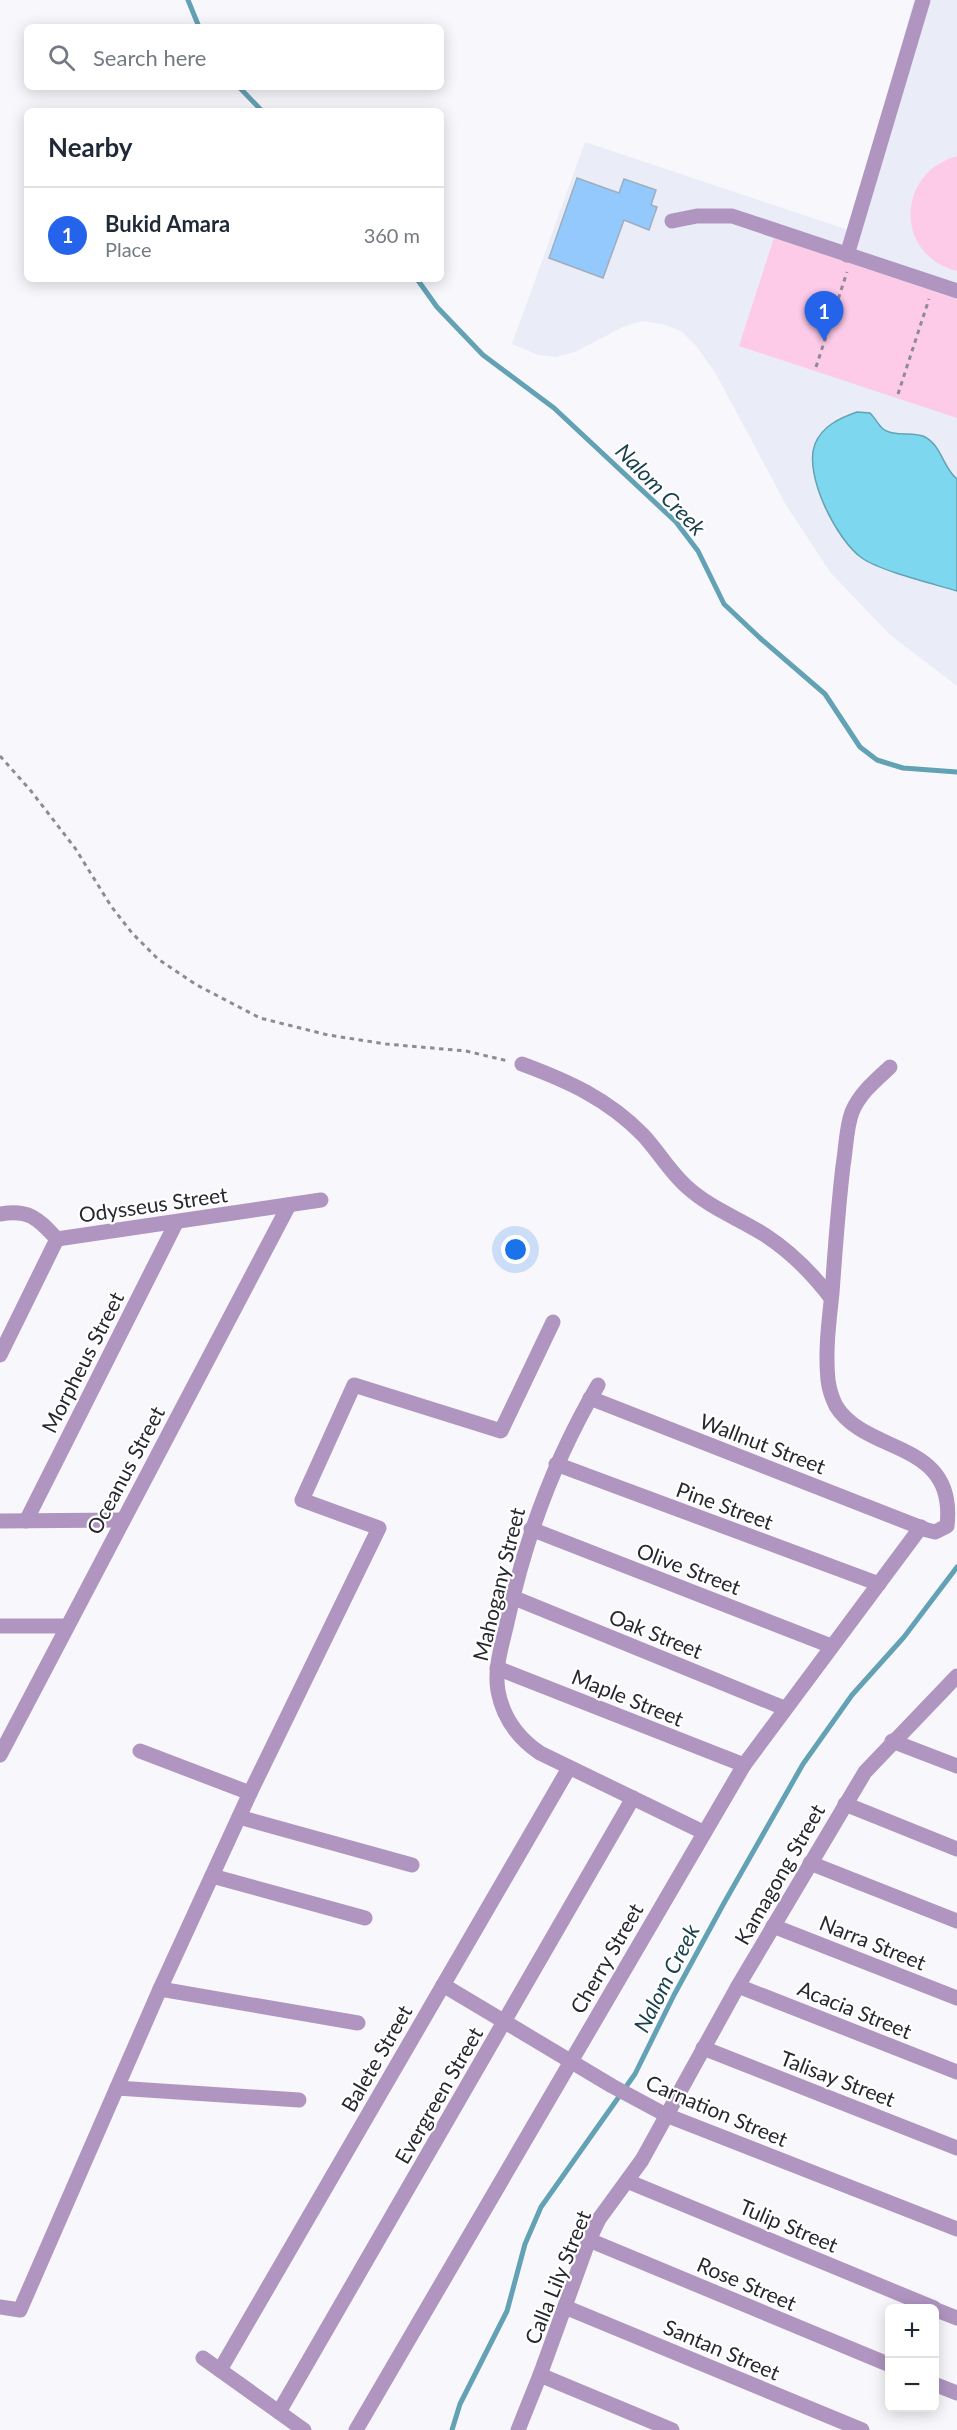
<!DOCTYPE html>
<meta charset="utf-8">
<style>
:root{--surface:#fff;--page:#f2f2f3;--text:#1f2937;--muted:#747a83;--line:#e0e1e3;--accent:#2563eb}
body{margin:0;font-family:Lato,sans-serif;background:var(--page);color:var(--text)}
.controls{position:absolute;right:18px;bottom:18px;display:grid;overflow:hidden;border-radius:9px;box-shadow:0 3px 15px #0003}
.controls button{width:54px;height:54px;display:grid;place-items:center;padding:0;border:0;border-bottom:2px solid var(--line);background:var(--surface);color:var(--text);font:30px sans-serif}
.you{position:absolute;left:516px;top:1250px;width:21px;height:21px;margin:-15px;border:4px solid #fff;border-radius:50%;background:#1a73e8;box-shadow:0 0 0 9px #1a73e833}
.badge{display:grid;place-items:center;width:39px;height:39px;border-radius:50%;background:var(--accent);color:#fff;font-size:20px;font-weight:700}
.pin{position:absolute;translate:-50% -50px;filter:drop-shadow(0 2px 3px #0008)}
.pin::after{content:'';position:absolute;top:32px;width:21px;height:18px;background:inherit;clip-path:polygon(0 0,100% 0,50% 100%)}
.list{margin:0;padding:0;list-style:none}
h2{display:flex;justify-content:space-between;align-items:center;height:78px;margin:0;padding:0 24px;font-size:26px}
h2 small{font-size:20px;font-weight:400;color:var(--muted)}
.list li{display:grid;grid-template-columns:39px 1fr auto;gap:18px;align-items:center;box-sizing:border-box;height:96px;padding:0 24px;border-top:2px solid var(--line)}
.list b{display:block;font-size:22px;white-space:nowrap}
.list p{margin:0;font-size:20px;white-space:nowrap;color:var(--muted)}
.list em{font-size:20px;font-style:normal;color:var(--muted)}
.icon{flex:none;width:33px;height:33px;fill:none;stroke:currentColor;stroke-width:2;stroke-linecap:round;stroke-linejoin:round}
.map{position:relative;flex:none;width:957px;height:2430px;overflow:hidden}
.search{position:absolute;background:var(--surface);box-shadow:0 3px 15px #0003;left:24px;top:24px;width:420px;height:66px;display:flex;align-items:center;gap:15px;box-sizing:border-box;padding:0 21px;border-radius:9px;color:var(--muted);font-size:22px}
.panel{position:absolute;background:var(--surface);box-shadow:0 3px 15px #0003;left:24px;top:108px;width:420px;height:174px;border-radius:9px}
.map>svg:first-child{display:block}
.built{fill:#eaecf7}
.green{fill:#fdcae7}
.water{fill:#7dd7ee;stroke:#63a2b5;stroke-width:1.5}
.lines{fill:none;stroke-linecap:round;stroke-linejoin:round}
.stream{stroke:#63a2b5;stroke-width:5}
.building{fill:#94c9fd;stroke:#9eaebe;stroke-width:1.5}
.path{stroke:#8c8d93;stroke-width:3;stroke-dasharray:4.5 4.5;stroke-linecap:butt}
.minor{stroke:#b095c0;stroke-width:15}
.labels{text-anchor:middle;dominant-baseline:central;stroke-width:4.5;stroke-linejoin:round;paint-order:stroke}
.street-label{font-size:21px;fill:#26272f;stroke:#fff}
.water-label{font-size:22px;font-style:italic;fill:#18414c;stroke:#fff}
</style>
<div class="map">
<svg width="957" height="2430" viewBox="0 0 957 2430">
<rect width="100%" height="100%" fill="#f8f8fc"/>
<polygon class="built" points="914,0 957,0 957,686 889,634 830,572 786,505 716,374 697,347 681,331 662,324 642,321 623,327 575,352 556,357 538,355 512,344 585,142 849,230"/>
<g class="green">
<path d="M957,156V271C894,255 896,173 957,156Z"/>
<polygon points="774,238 957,299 957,418 739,346"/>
</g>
<path class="water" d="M857,412L870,413C875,418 878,424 882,428C893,438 913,431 925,437C942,446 943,468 957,479V591C934,584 880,571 862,558C837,541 803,474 815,444C822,426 840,418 857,412Z"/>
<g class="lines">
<g class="stream">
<polyline points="188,0 199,27"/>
<polyline points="239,87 262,111"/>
<polyline points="417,279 437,307 483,355 554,408 676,522 698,551 724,604 760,638 825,694 860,747 877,760 903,768 957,772"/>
<polyline points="452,2430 460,2404 507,2311 525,2244 541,2207 635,2074 674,1995 724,1903 803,1764 852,1695 904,1637 957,1567"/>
</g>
</g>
<polygon class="building" points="577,178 619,193 624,179 656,190 651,205 657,207 649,230 624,220 603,278 549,258"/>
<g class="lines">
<g class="path">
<polyline points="816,367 847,272"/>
<polyline points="898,394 929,299"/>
<polyline points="0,756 31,791 75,848 111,906 132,933 158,959 195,984 260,1018 328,1035 386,1044 466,1051 508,1061"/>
</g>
<g class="minor">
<polyline points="672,221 697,216 732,216 957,291"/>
<polyline points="847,255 923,0"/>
<path d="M522,1064C568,1081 608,1099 643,1135C658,1151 670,1172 687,1187C710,1208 740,1219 765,1235C791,1252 812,1273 831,1298"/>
<path d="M0,1214C30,1209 38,1219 57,1239"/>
<polyline points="57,1239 321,1200"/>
<polyline points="0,1355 57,1239"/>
<path d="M598,1385C554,1460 525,1538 507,1623C502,1645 494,1668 498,1691C503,1718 518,1738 540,1753L703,1832"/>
<path d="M590,1398L927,1530L935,1532L947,1526C957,1439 867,1456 836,1406C832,1398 829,1388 828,1380C825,1351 829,1321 832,1293C835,1251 838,1208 843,1166C846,1149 846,1128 852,1112C860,1093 875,1081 890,1067"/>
<polyline points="556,1464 879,1584"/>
<polyline points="0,1521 122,1520"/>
<polyline points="26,1521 176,1223"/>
<polyline points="531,1529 831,1646"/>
<polyline points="512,1597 784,1708"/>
<polyline points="0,1626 67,1626"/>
<polyline points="497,1668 744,1765"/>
<polyline points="892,1741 957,1766"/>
<polyline points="140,1751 250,1793"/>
<polyline points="0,1755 289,1205"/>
<polyline points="845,1804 957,1849"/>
<polyline points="239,1817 412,1865"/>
<polyline points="810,1863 957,1921"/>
<polyline points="212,1876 365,1918"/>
<polyline points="773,1926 957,1998"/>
<polyline points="443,1985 612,2086 666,2115 957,2229"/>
<polyline points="738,1986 957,2072"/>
<polyline points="160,1989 358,2023"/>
<polyline points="703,2048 957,2148"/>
<polyline points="117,2088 299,2100"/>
<polyline points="627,2181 934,2308"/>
<polyline points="589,2240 890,2365"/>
<polyline points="0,2307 20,2310 160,1989 250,1793 379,1528 302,1500 354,1385 501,1431 553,1322"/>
<polyline points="565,2307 862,2430"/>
<polyline points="934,2309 957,2318"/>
<polyline points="203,2358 304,2430"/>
<polyline points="220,2370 569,1768"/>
<polyline points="540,2375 672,2430"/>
<polyline points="934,2384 957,2393"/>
<polyline points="279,2412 633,1798"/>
<polyline points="356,2430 744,1765 921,1527"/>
<polyline points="518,2430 540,2375 589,2240 599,2219 642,2160 738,1986 865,1772 957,1676"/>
</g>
</g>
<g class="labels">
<g class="street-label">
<text transform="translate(153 1204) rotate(-8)">Odysseus Street</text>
<text transform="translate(82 1362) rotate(-63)">Morpheus Street</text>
<text transform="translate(763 1443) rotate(21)">Wallnut Street</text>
<text transform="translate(125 1470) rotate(-62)">Oceanus Street</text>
<text transform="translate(725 1505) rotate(20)">Pine Street</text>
<text transform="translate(689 1568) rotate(21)">Olive Street</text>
<text transform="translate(498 1584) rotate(-76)">Mahogany Street</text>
<text transform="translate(656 1633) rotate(22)">Oak Street</text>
<text transform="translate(628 1697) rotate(22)">Maple Street</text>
<text transform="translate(779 1874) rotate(-60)">Kamagong Street</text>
<text transform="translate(873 1942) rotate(22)">Narra Street</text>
<text transform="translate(606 1958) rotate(-60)">Cherry Street</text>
<text transform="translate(855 2009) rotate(22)">Acacia Street</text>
<text transform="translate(376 2058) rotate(-60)">Balete Street</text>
<text transform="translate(838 2078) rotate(21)">Talisay Street</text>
<text transform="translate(438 2095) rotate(-60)">Evergreen Street</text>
<text transform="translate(717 2110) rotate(23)">Carnation Street</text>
<text transform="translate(789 2225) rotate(23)">Tulip Street</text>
<text transform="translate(557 2277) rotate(-68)">Calla Lily Street</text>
<text transform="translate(747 2283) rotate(23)">Rose Street</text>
<text transform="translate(722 2349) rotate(23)">Santan Street</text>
</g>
<g class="water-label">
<text transform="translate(661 489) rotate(46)">Nalom Creek</text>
<text transform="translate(666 1978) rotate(-63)">Nalom Creek</text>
</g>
</g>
</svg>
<div class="controls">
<button>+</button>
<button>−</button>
</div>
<div class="you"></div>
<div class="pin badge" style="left:824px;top:341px">1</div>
<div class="search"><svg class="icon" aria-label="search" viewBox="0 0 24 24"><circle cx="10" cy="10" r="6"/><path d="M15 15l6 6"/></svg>Search here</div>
<section class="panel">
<h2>Nearby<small></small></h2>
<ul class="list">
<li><span class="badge">1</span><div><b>Bukid Amara</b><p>Place</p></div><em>360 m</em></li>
</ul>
</section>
</div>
